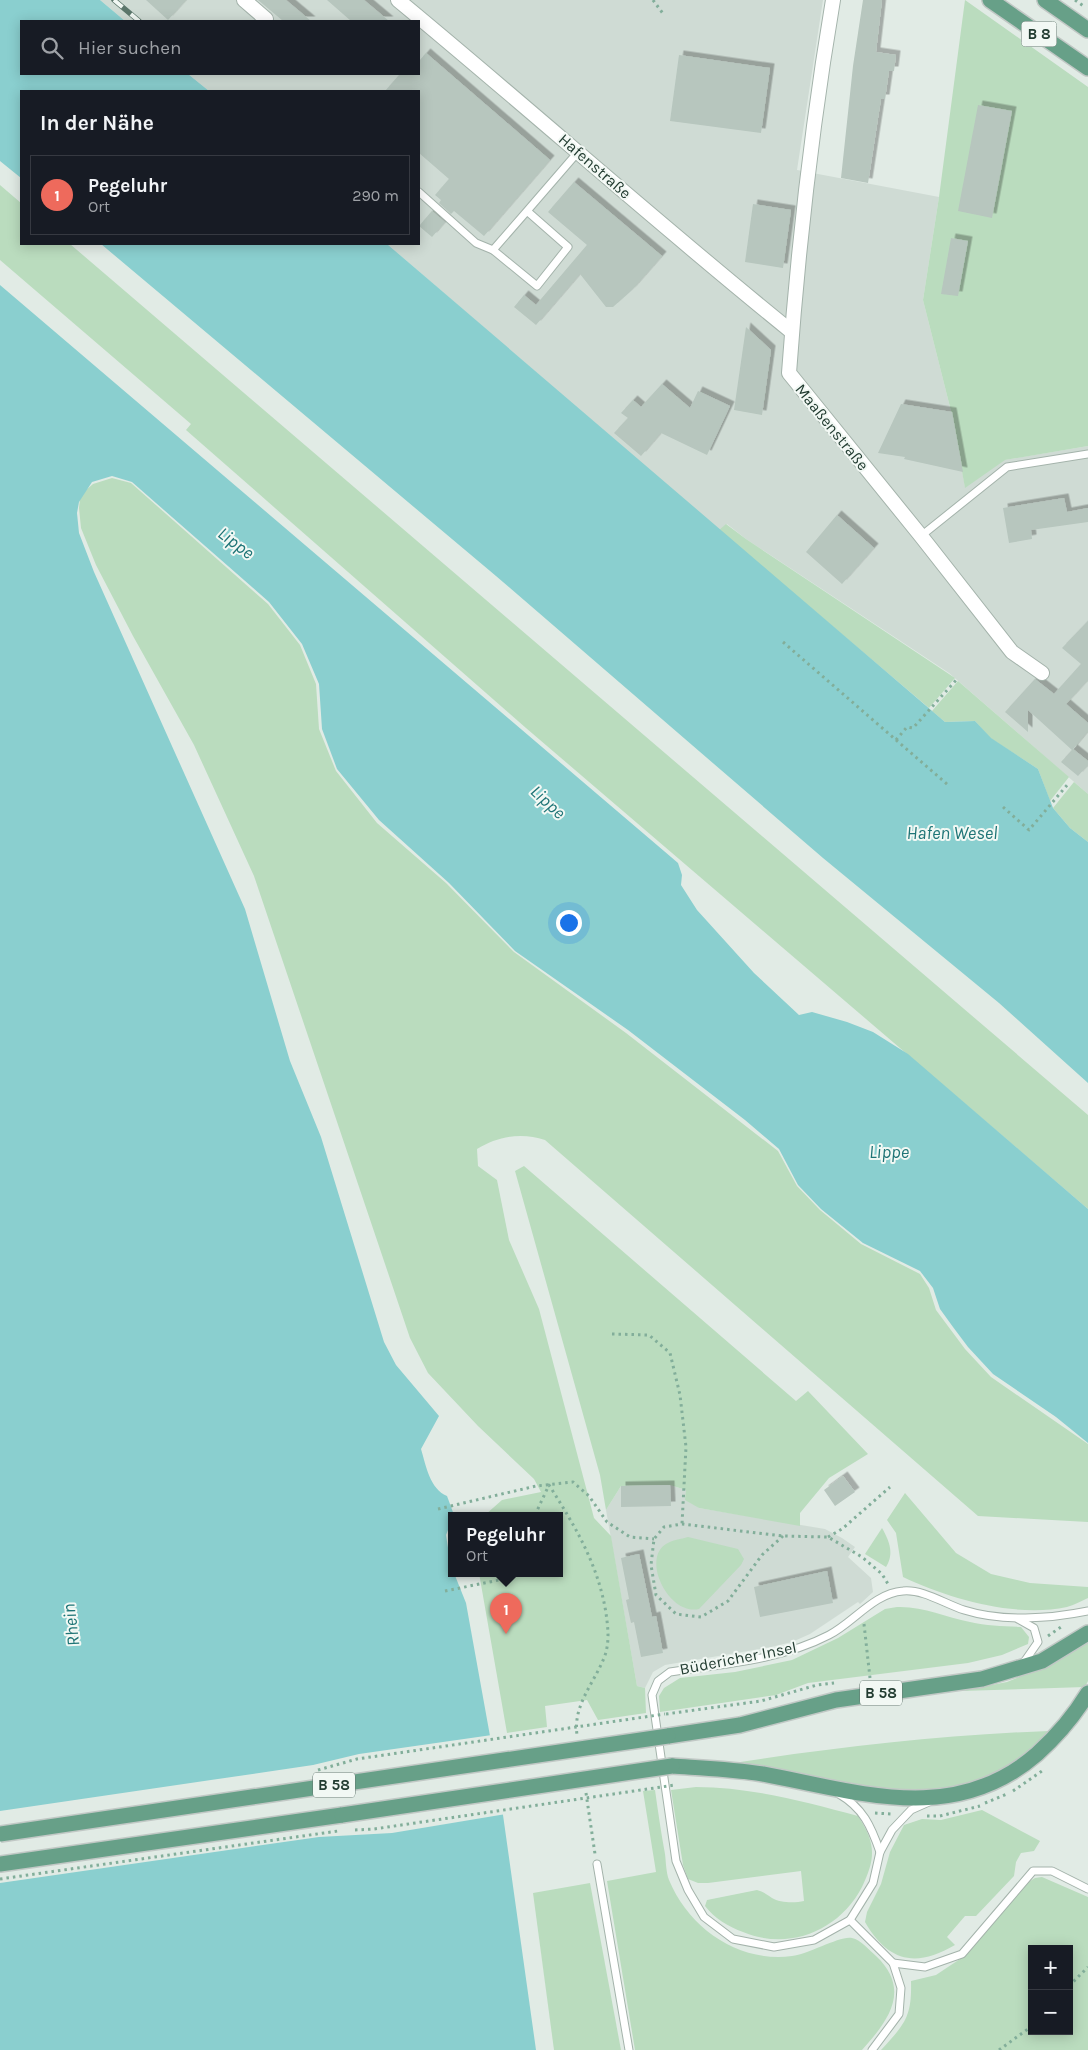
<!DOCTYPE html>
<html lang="de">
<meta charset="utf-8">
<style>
:root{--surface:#171b24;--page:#20242c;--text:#f1f3f6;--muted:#9ea1a6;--line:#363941;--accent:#ee6a5c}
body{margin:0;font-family:Karla,sans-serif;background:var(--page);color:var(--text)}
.controls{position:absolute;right:15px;bottom:15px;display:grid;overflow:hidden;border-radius:0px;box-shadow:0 2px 12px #0003}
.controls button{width:45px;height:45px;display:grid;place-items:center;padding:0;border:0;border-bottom:1px solid var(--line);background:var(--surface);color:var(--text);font:25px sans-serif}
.you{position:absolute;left:568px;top:922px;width:18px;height:18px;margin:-12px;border:4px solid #fff;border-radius:50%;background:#1a73e8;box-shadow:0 0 0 8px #1a73e833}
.badge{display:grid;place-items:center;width:32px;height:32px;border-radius:50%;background:var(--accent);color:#fff;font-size:16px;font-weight:700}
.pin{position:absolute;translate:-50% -41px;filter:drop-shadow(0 1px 2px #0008)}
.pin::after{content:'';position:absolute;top:26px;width:18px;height:15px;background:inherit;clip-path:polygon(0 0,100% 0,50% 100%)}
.popup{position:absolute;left:448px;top:1512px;width:115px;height:65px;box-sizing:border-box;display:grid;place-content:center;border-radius:0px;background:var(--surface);filter:drop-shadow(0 1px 4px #0005);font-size:16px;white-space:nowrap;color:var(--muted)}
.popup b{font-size:19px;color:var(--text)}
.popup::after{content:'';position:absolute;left:50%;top:100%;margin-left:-10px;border:10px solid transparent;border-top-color:var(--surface)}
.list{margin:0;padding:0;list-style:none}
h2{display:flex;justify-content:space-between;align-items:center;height:65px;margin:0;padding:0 20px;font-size:21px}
h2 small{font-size:16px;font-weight:400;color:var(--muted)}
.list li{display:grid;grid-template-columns:32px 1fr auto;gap:15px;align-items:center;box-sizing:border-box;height:80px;margin:0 10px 10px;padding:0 10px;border:1px solid var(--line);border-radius:0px}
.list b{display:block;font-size:19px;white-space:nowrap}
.list p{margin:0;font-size:16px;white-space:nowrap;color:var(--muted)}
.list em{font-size:16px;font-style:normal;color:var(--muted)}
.icon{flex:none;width:28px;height:28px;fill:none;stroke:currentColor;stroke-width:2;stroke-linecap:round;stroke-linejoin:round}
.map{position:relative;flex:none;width:1088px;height:2050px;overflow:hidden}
.search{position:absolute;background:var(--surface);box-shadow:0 2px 12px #0003;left:20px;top:20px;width:400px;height:55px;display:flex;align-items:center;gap:12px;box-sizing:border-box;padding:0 18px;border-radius:0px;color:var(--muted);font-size:19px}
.panel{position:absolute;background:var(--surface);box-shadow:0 2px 12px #0003;left:20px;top:90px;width:400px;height:155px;border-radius:0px}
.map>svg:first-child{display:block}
.built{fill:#cfdbd4}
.green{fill:#badcbe;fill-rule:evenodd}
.water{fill:#8acfcf}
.pier{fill:#e1ebe5}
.building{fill:#b7c6be;filter:url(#shadow)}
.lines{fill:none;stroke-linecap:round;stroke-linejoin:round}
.lane-casing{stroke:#a4b3ab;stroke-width:9}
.street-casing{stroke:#a4b3ab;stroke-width:16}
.primary-casing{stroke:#c1c8c5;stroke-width:18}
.path{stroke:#82ae9a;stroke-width:3;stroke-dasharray:2.5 4;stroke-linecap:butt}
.lane{stroke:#fff;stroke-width:7}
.street{stroke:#fff;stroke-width:14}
.primary{stroke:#67a088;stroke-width:15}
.rail-casing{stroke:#5c776c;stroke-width:5.5}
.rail{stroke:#f2f8f4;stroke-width:4;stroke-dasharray:11;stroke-linecap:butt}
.primary-bridge-casing{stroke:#c1c8c5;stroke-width:18;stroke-linecap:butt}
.path-bridge{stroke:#82ae9a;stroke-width:3;stroke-dasharray:2.5 4;stroke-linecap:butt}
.primary-bridge{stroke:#67a088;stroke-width:15}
.labels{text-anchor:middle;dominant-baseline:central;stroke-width:4;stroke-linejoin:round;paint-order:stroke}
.shield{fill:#f2f8f4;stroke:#60746c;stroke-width:1}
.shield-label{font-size:15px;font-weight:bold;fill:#223c31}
.street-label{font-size:16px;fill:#223c31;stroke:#f2f8f4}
.water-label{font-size:18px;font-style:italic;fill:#1e7476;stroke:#f2f8f4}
</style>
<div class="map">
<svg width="1088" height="2050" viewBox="0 0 1088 2050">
<defs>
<filter id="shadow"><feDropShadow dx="4.5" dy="-4.5" stdDeviation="0" flood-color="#0004"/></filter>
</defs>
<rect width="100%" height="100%" fill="#e1ebe5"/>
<g class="built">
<polygon points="100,0 823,0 797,170 939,197 923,300 951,411 965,487 1004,460 1088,446 1088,794 949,673 746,539 727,524 719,530 387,244 419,244 419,91 209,91 188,74 419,74 419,21 125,21"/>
<polygon points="670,1485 686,1490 699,1508 825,1529 842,1538 855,1547 848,1557 871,1578 873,1592 860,1604 858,1602 810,1634 792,1642 771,1647 665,1665 653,1672 645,1688 637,1686 606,1510 621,1486"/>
</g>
<g class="green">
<polygon points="965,0 1088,87 1088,446 1005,460 965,488 951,411 923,300 939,197"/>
<polygon points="0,185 21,203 21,244 70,244 1088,1115 1088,1209 526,728 186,430 191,424 0,260"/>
<path d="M112,478L131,483L268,604L300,645L316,684L319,729L336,771L377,823L446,883L514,952L626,1033L778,1151L797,1186L820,1210L861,1244L920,1274L929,1288L936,1310L965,1349L991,1377L1088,1444V1522L978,1516L545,1140C522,1132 498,1136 477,1149L478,1166L497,1180L509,1240L539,1309L594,1518L611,1536L637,1686L645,1688L646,1713L598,1720L587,1700L545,1706L547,1727L507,1733L479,1573H560V1515H485L502,1500L541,1492L534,1479L478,1426L428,1373L410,1338L254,876L194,745L133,636L96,565L81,528L79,508L80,499L86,490L93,484Z"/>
<polygon points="726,524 746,539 955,678 929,708 719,530"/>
<polygon points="958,681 1069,777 1050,801 1038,769 990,738 975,721 945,722 932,711"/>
<polygon points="1074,782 1088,794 1088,842 1070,828 1053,808"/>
<polygon points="524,1166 796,1401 808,1391 868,1454 829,1478 800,1513 800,1526 699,1508 685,1500 686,1490 670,1485 621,1486 606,1510 600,1475 515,1171"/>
<path d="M905,1493L956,1553L991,1574L1030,1583L1088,1587V1598C1081,1601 1074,1605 1067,1607C1015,1618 950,1599 903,1577L896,1533L887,1520Z"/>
<path d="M882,1528C890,1542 894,1554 886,1567L865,1554Z"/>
<path d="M688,1537L738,1549L744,1559L741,1565L699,1609C669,1616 641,1559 666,1544C672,1540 681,1539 688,1537Z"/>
<path d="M897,1607C923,1606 945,1617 970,1622C987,1626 1003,1626 1021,1627L1029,1637L1028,1644L1002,1655L968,1663L808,1683L776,1695L660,1712L659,1696L664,1688L680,1678L735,1672L792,1660L838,1638L885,1609Z"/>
<polygon points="1088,1640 1088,1681 1085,1687 961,1691 1007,1682 1036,1670"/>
<path d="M1049,1731L1044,1736L1047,1738L1020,1759L1000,1770L968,1784L921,1793L859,1786L763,1767L720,1765C830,1748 938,1735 1049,1731Z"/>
<path d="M696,1787C751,1787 805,1802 858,1816C876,1843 876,1858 862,1887C839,1931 789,1951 743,1932C729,1927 714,1918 705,1906L707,1900L757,1890C764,1892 766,1894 772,1898C780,1903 795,1903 804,1901L801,1871L708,1883H698L688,1879L683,1865L671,1790Z"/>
<path d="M655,1790C658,1811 661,1833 665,1854C666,1862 666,1872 669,1880C689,1928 738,1963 792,1956C809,1954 841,1935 852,1938C861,1940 869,1950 876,1956C912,1990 888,2021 862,2050H635L607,1881L656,1872L643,1791Z"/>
<path d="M982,1810L1040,1841L1034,1851L1021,1853L1016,1862L1014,1876L976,1916H965L947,1937L955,1945C916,1968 888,1962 865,1922L867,1912L881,1884L890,1852L904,1825L922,1819L941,1820Z"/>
<path d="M1042,1877L1088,1897V2050H881C905,2024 912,2017 911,1981L936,1975L966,1955L1027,1883L1035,1878ZM1032,1949H1069V2031H1032Z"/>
<polygon points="590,1883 621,2050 554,2050 533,1893"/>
</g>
<g class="water">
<polygon points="0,0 100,0 125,21 21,21 21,74 188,74 209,91 21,91 21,178 0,161"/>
<polygon points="101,244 387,244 945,722 975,721 991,738 1038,769 1053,808 1070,828 1088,842 1088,1083 999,1003 823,858 496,576"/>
<path d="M0,285L671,857L678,863L682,875L681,885L697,910L754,973L799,1015L812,1012L847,1022L873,1032L908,1054L1088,1209V1443L1056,1417L993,1374L968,1347L953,1327L940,1309L933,1288L920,1271L863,1243L821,1209L798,1185L779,1149L745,1120L628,1030L515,951L449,883L379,820L337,769L322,729L319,684L302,644L269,602L132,482L112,476L92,482L79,502L77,513L79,533L94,572L245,909L290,1061L321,1137L384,1342L396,1365L439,1416L421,1449C426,1466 430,1489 447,1496L454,1515L446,1535L452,1573H454L466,1603L490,1736L503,1815L536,2050H0Z"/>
</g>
<polygon class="pier" points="492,1735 506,1814 392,1833 319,1837 0,1883 0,1811 313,1765 359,1754"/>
<g class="building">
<polygon points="146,0 186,0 168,20"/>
<polygon points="258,0 286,0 311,21 283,21"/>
<polygon points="327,0 364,0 389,21 351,21"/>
<polygon points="863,0 882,0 876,52 896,55 894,71 889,71 885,99 881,99 868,183 841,178 853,66"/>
<polygon points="426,53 550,160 484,236 454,211 451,214 439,203 441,200 435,195 449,179 419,153 419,91 385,91 400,74 419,74 419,61"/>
<polygon points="679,55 770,68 761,133 670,121"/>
<polygon points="978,105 1012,111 992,218 958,211"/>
<polygon points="574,182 662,256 632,290 613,307 606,307 580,274 536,325 514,307 524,295 536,305 587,245 548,212"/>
<polygon points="753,204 791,210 783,268 745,262"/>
<polygon points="432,211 445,222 432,237 419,226"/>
<polygon points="951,238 968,241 958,296 941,294"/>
<polygon points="746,327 771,350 762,415 734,410"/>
<polygon points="662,384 690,408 698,391 730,406 707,455 661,433 641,456 614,433 628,418 621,413 633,400 641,407"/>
<polygon points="901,404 952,412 963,472 904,459 905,457 878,453"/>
<polygon points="1064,498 1067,512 1088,508 1088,522 1031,530 1032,539 1009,543 1003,508"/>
<polygon points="837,515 874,548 842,584 806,552"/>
<polygon points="1088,621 1088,680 1066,704 1088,723 1088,731 1073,749 1088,761 1088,765 1078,776 1061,762 1072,750 1028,710 1028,732 1005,712 1035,679 1054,694 1081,664 1062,648"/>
<polygon points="843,1476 855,1492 835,1506 824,1490"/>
<polygon points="670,1485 671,1506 621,1507 621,1486"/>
<polygon points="639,1554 652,1617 656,1616 663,1653 641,1657 634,1622 631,1623 626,1600 629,1599 621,1558"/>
<polygon points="827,1571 833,1603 760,1617 754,1587"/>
</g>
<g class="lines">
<defs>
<g id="lane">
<polyline points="419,192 476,243 493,250"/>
<polyline points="527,211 493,250 537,286 568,247 527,211 578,152"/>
<polyline points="921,536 1007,467 1088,454"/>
<polyline points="1018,1619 1034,1628 1038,1642 1022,1665"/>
<path d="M839,1794C863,1808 871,1826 880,1852"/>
<path d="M929,1802L911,1810L892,1830L880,1852L873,1883L850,1920L814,1940L774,1947L733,1939L704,1917L688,1890L676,1861L652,1695L658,1681L670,1672C723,1664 781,1660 829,1635C853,1623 874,1593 903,1591C923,1589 945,1604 964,1610C1002,1622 1049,1619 1088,1611"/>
<polyline points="597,1864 629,2050"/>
<polyline points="850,1920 893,1963 901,1988 899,2014 872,2050"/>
<polyline points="893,1963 925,1967 962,1954 1033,1871 1052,1871 1088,1889"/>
</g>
<g id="street">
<polyline points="244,0 266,19"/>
<path d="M398,0C530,109 658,224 792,332"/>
<path d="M833,0C812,124 798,248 789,373L921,536L1012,652L1042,673"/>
</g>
<g id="primary">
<polyline points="990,0 1088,68"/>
<polyline points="1045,0 1088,30"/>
<polyline points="668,1736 740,1725 836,1700 982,1679 1042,1661 1088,1633"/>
<path d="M672,1766C702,1768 733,1769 763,1774C859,1792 954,1826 1037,1754C1057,1736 1074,1716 1088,1693"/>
<polyline points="0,1864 342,1815"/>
</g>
</defs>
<use href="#lane" class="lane-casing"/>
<use href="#street" class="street-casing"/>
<use href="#primary" class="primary-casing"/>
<g class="path">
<polyline points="653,0 664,15"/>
<polyline points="1075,0 1085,7"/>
<polyline points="783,642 948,785"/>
<polyline points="896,740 907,727 913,728 958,678"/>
<polyline points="1003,807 1029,830 1068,784"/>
<polyline points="612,1334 649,1335 670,1353 680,1395 686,1447 682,1524"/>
<polyline points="438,1509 536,1486 573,1482 589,1496 607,1522 630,1537 654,1539"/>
<path d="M535,1515L549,1485C575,1526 598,1564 606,1613C608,1628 610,1643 604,1658C593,1685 573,1705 577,1735"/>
<polyline points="783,1536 762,1555 728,1601 701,1617 676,1614 656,1595 651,1565 654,1539 664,1527 682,1524 783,1536 828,1537 862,1557 882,1574 888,1584"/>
<polyline points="828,1537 842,1529 890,1487"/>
<polyline points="445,1591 499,1580 508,1573"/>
<polyline points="864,1624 870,1678"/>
<polyline points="1048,1636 1061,1627"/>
<polyline points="666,1714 761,1701 817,1685 834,1683"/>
<polyline points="1013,1791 1042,1771"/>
<polyline points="586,1793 595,1854"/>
<polyline points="985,1803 1007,1794"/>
<polyline points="875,1813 891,1814"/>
<polyline points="927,1816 940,1816 980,1806"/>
<polyline points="1069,1986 1088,1967"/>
<polyline points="999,2050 1032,2026"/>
</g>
<use href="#lane" class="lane"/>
<use href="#street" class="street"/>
<use href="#primary" class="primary"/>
<defs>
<polyline id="rail" points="114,0 139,21"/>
</defs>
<use href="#rail" class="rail-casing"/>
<use href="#rail" class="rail"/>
<defs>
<g id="primary-bridge">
<polyline points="342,1815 672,1766"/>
<polyline points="0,1834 668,1736"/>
</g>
</defs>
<use href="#primary-bridge" class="primary-bridge-casing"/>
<g class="path-bridge">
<polyline points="318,1770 357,1759 665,1714"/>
<polyline points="355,1830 374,1829 675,1785"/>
<polyline points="0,1879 338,1831"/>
</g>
<use href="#primary-bridge" class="primary-bridge"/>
</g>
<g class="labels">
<g class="shield">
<rect x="1021.5" y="21.5" width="35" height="25" rx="4"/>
<rect x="860" y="1680.5" width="42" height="25" rx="4"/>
<rect x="313" y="1772.5" width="42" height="25" rx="4"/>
</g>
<g class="shield-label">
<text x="1039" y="34">B 8</text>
<text x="881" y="1693">B 58</text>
<text x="334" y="1785">B 58</text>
</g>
<g class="street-label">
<text transform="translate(595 166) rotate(41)">Hafenstraße</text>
<text transform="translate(832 427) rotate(51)">Maaßenstraße</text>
<text transform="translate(738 1658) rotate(-11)">Büdericher Insel</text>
</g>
<g class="water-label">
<text transform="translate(236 543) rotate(37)">Lippe</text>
<text transform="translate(548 802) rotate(43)">Lippe</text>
<text x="952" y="833">Hafen Wesel</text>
<text x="889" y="1152">Lippe</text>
<text transform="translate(71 1625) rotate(-97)">Rhein</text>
</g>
</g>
</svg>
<div class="controls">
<button>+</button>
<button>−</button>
</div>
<div class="you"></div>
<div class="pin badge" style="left:506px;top:1634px">1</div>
<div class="popup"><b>Pegeluhr</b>Ort</div>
<div class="search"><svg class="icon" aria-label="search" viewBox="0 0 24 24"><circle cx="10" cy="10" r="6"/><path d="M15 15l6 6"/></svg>Hier suchen</div>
<section class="panel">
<h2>In der Nähe<small></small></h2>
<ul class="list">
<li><span class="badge">1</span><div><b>Pegeluhr</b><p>Ort</p></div><em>290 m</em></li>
</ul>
</section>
</div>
